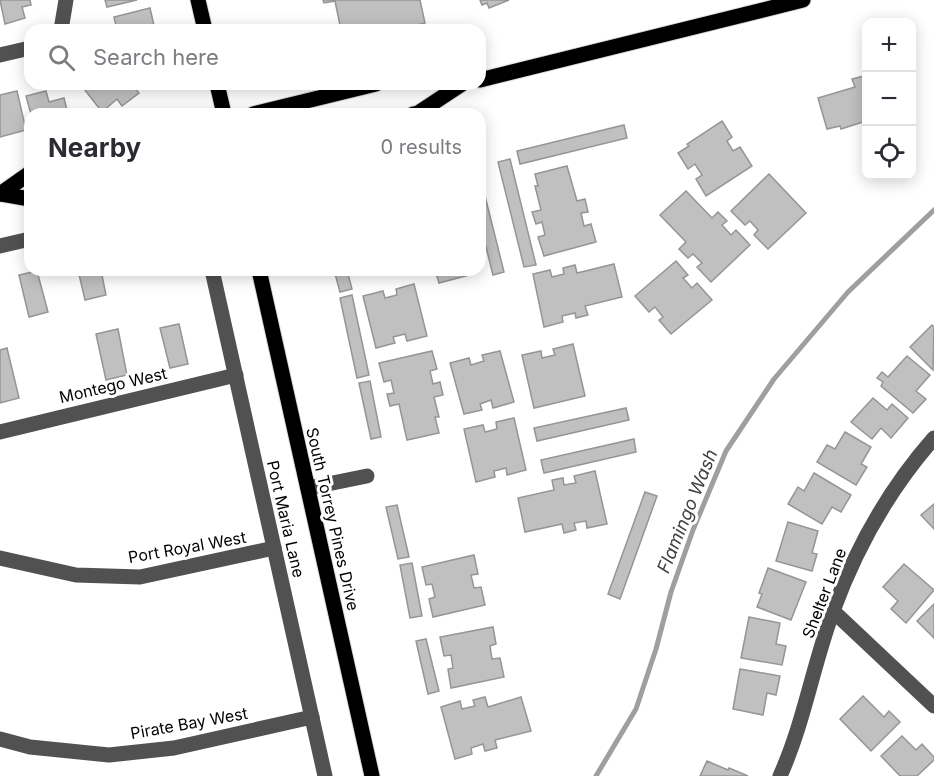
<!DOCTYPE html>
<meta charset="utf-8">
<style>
:root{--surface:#fff;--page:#f2f2f3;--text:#2b2b33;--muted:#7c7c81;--line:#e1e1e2}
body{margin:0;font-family:Inter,sans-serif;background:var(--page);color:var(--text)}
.controls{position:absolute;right:18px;top:18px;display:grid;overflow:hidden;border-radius:12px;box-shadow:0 3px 15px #0003}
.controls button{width:54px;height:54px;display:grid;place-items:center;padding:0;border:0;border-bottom:2px solid var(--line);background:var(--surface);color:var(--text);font:30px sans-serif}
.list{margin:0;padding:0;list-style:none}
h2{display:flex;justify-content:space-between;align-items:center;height:78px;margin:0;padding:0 24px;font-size:26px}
h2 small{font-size:20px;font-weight:400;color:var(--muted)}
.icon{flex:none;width:33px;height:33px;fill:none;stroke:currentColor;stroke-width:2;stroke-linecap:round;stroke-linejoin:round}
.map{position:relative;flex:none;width:934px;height:776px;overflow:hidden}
.search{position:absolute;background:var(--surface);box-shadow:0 3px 15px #0003;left:24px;top:24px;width:462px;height:66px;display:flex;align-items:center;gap:15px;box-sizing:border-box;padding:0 21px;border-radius:18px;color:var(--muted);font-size:22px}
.panel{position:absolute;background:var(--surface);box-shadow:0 3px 15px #0003;left:24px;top:108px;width:462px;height:168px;border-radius:18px}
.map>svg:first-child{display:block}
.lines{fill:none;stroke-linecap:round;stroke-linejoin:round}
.stream{stroke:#9f9f9f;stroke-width:5}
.building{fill:#c0c0c0;stroke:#959595;stroke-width:1.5}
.major-casing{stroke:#dbdbdb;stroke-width:17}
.minor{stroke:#515151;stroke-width:15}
.major{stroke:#000;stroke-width:15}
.labels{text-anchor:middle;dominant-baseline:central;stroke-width:6;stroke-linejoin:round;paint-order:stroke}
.street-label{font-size:16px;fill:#000;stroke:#fff}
.water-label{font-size:18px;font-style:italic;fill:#404040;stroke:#fff}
</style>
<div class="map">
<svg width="934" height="776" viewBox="0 0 934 776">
<rect width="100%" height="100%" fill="#fff"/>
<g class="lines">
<polyline class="stream" points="596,776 636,709 656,649 671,592 693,530 726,451 774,379 848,292 934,210"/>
</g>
<g class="building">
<polygon points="0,0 30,0 31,5 22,7 25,18 5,24"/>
<polygon points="105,0 137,0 107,7"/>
<polygon points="323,0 420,0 425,23 397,30 341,30 335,1 324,3"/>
<polygon points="480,0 509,0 489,8 487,3 482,5"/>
<polygon points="150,8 155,30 117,30 114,17"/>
<polygon points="864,76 866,83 866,130 863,122 841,129 840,126 827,129 818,98 855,87 852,79"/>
<polygon points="82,84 132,84 139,93 122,106 117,99 102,112 81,85"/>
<polygon points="17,91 26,130 0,137 0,95"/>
<polygon points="46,91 49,102 64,98 68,114 31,114 26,96"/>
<polygon points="722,121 732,137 727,141 733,151 740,147 752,166 706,196 696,179 702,175 695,164 688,169 678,153 689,146 687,144"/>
<polygon points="624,125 627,138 520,164 517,151"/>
<polygon points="510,159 536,265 524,267 498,162"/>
<polygon points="567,166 577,201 585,199 588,212 581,213 584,226 591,224 596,242 544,256 538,237 545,235 542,222 536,224 532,212 541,210 535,186 538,186 535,174"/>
<polygon points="769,174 806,213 768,249 754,235 758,230 750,221 745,225 731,211"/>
<polygon points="480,176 504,272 493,275 480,223"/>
<polygon points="686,191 712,218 718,212 727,221 722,225 731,235 736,230 750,245 711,282 697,267 702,263 693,254 688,258 679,249 686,242 660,215"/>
<polygon points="676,261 688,275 683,278 692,288 697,283 712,300 671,334 659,320 663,317 655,307 649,312 635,296"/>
<polygon points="614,264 622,297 585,306 588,315 576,318 575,313 562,316 563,322 544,327 533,274 550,270 552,277 564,274 563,268 575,265 577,273"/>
<polygon points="78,270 101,270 106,295 85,300"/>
<polygon points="334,270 347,270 352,289 340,292"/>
<polygon points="435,270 472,270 473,274 439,283"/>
<polygon points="37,271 48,312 29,317 19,275"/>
<polygon points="414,284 427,336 407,341 405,334 393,337 395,343 376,348 363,296 383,291 385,298 397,295 396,289"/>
<polygon points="352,295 369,375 357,378 340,298"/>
<polygon points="179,324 188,364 170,368 160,328"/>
<polygon points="932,325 934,327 933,370 910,347"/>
<polygon points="118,329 127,375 106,380 96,334"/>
<polygon points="573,344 585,396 534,408 522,355 541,351 542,358 555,355 553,349"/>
<polygon points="7,348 19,398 0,403 0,350"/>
<polygon points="432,351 437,369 430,371 433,384 440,382 443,395 434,397 439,417 435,417 439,433 407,440 399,404 390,406 387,394 394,393 391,380 384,382 379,363"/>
<polygon points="500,351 514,402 493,408 491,400 480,404 482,410 464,414 450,363 469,358 471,365 484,361 482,355"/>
<polygon points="907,356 930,375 916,391 926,399 913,413 881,386 883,382 877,378 882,372 888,377"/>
<polygon points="370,381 381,437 371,439 359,383"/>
<polygon points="873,398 887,410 892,404 908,418 891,438 881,428 872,439 851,422"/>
<polygon points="626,408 629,420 537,441 534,428"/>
<polygon points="514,418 526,470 507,475 506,468 494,471 495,477 476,482 464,429 483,425 485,432 497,429 496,422"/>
<polygon points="845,432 871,447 861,464 867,467 856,485 817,462 827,445 835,449"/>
<polygon points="634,439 636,452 544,473 541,460"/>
<polygon points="595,471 607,524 587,528 586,521 574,523 576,530 564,533 562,524 525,532 518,498 554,490 552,480 563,478 564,485 576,483 574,476"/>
<polygon points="814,473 851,495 841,512 832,507 822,524 788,504 798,487 804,491"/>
<polygon points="645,492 657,496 620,599 608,594"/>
<polygon points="934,504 934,529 921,515"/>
<polygon points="397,505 409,557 398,559 386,507"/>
<polygon points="788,522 818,531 812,553 817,554 812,571 776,561"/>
<polygon points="474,555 478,574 471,575 474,588 481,587 485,605 433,617 429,599 435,597 432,584 426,585 422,567"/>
<polygon points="412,563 422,616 410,618 400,565"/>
<polygon points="904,564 934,590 906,623 891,609 898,601 883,587"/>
<polygon points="768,568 806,582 791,620 757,607 762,594 759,593"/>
<polygon points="934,604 934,638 917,621"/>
<polygon points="749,617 780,623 776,644 786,646 782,665 741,658"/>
<polygon points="493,627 496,644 490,646 492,659 500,658 504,677 451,688 448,669 453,668 451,655 444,656 440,637"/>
<polygon points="426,639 439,691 428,694 416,641"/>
<polygon points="740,669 780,676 776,695 767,693 763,715 733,709"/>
<polygon points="863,696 884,717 889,711 900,722 871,751 840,719"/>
<polygon points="485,697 488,707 521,697 531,731 495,740 497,748 485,751 483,744 471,748 472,754 455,759 441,707 460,701 462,709 475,706 473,700"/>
<polygon points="902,736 916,750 922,744 934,757 934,760 917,776 900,776 881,756"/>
<polygon points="707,761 728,770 729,768 748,776 700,776"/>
</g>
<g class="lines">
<defs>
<g id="major">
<polyline points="198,0 205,30"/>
<polyline points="480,80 803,0"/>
<polyline points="217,84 224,114"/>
<polyline points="253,114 376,84"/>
<polyline points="413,114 418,113 462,84"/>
<polyline points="0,194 30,173"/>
<polyline points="0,194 30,199"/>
<polyline points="259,270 372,776"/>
</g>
</defs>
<use href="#major" class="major-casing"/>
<g class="minor">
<polyline points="61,30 66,0"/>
<polyline points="0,55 30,48"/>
<polyline points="0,246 30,239"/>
<polyline points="212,270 325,776"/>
<polyline points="0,432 236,375"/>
<polyline points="308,488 367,476"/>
<polyline points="0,558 76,575 140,577 274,548"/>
<polyline points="833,611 934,706"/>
<polyline points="0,739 30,747 109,755 174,748 312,717"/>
<path d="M780,776C804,723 813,665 833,611C856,548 890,488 934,438"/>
</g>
<use href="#major" class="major"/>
</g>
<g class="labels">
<g class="street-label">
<text transform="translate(113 385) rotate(-13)">Montego West</text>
<text transform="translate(286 519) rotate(77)">Port Maria Lane</text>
<text transform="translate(333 519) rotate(77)">South Torrey Pines Drive</text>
<text transform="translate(187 547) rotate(-10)">Port Royal West</text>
<text transform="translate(824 593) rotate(-69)">Shelter Lane</text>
<text transform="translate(189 723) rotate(-10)">Pirate Bay West</text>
</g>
<g class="water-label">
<text transform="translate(687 511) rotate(-68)">Flamingo Wash</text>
</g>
</g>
</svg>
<div class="controls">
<button>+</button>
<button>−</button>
<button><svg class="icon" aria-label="locate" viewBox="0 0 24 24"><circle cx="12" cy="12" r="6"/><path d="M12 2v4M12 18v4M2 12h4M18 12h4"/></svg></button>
</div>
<div class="search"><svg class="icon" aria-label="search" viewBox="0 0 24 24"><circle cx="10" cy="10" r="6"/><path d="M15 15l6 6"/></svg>Search here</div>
<section class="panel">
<h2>Nearby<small>0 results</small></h2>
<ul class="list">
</ul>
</section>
</div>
